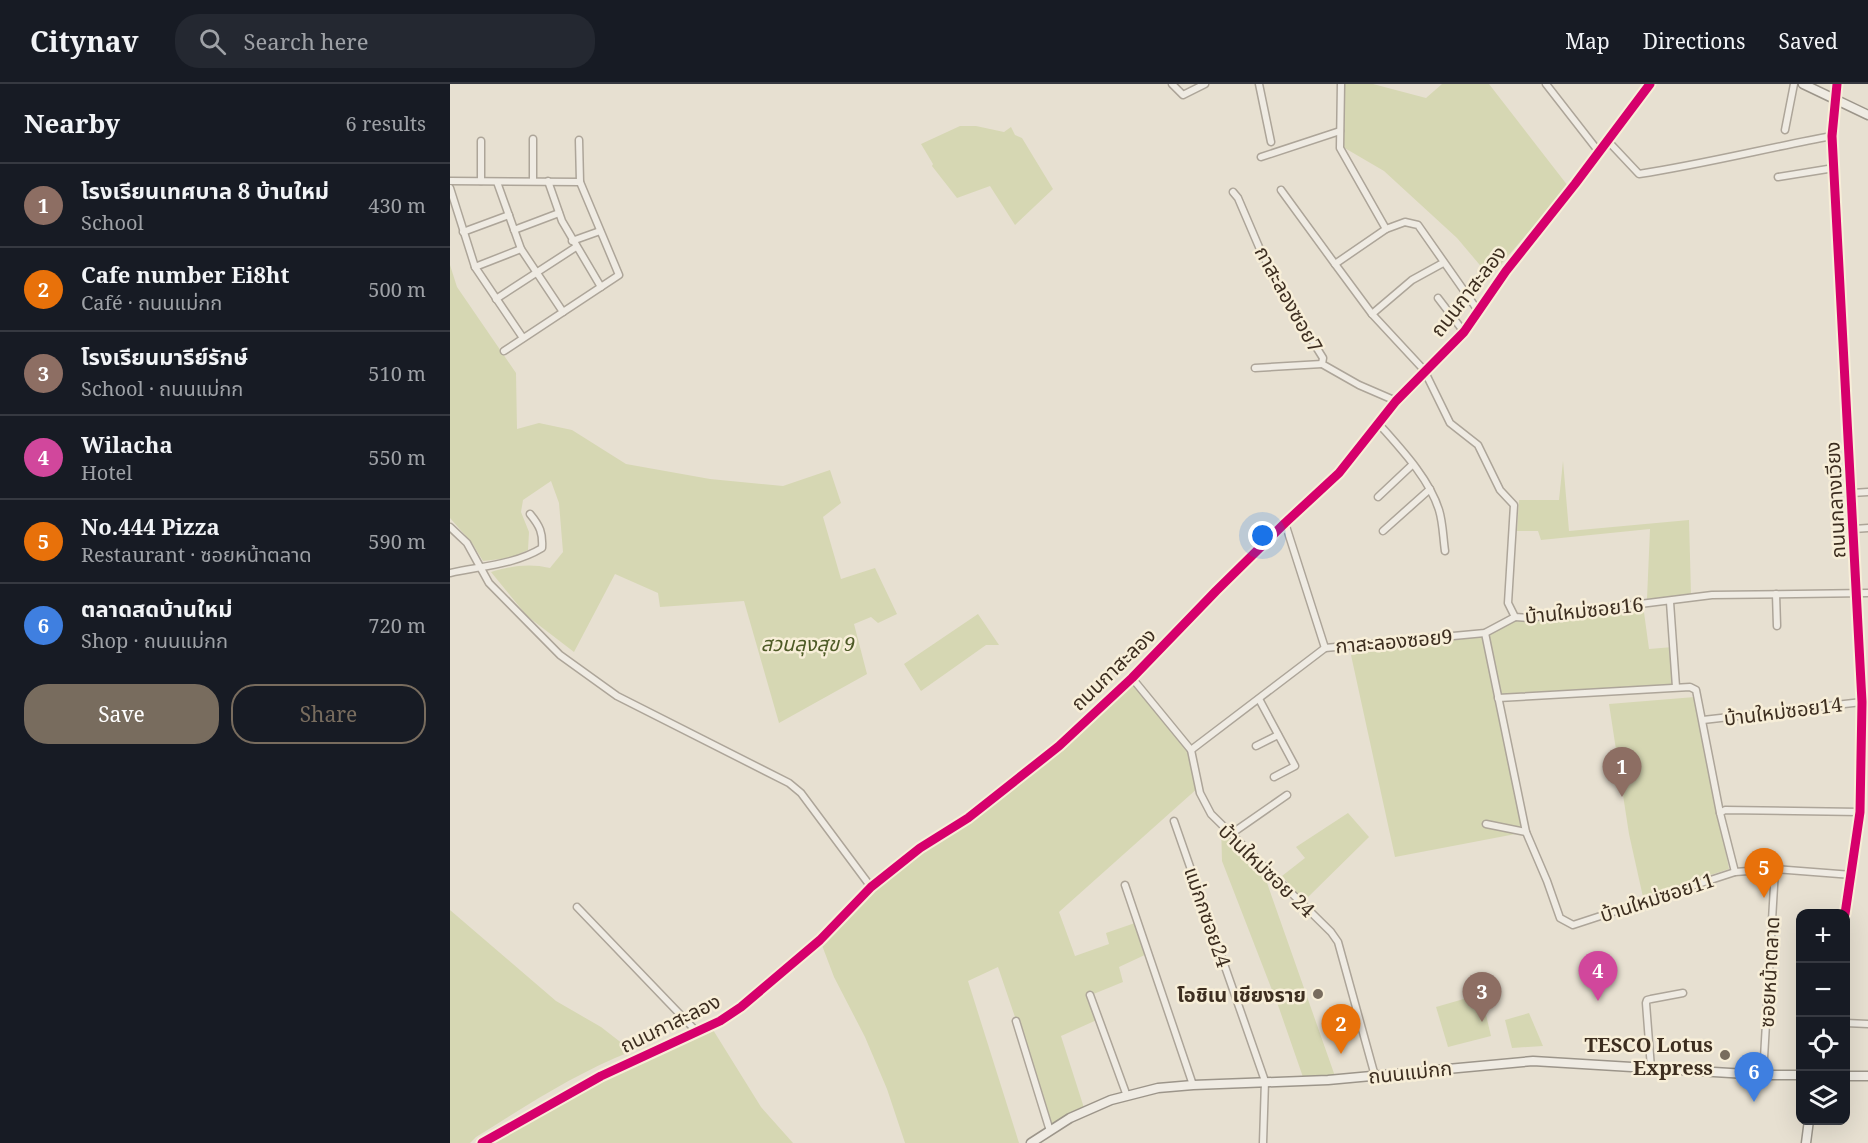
<!DOCTYPE html>
<meta charset="utf-8">
<style>
:root{--surface:#171b24;--page:#242831;--text:#f1f3f6;--muted:#9ea1a6;--line:#363941;--accent:#786c5e}
body{margin:0;font-family:"Noto Serif","Noto Sans Thai",serif;background:var(--page);color:var(--text)}
.controls{position:absolute;right:18px;bottom:18px;display:grid;overflow:hidden;border-radius:12px;box-shadow:0 6px 24px #0002}
.controls button{width:54px;height:54px;display:grid;place-items:center;padding:0;border:0;border-bottom:2px solid var(--line);background:var(--surface);color:var(--text);font:30px sans-serif}
.you{position:absolute;left:813px;top:452px;width:21px;height:21px;margin:-15px;border:4px solid #fff;border-radius:50%;background:#1a73e8;box-shadow:0 0 0 9px #1a73e833}
.badge{display:grid;place-items:center;width:39px;height:39px;border-radius:50%;background:var(--accent);color:#fff;font-size:20px;font-weight:700}
.pin{position:absolute;translate:-50% -50px;filter:drop-shadow(0 2px 3px #0008)}
.pin::after{content:'';position:absolute;top:32px;width:21px;height:18px;background:inherit;clip-path:polygon(0 0,100% 0,50% 100%)}
.list{margin:0;padding:0;list-style:none}
h2{display:flex;justify-content:space-between;align-items:center;height:78px;margin:0;padding:0 24px;font-size:26px}
h2 small{font-size:20px;font-weight:400;color:var(--muted)}
.list li{display:grid;grid-template-columns:39px 1fr auto;gap:18px;align-items:center;box-sizing:border-box;height:84px;padding:0 24px;border-top:2px solid var(--line)}
.list b{display:block;font-size:22px;white-space:nowrap}
.list p{margin:0;font-size:20px;white-space:nowrap;color:var(--muted)}
.list em{font-size:20px;font-style:normal;color:var(--muted)}
.actions{display:flex;gap:12px;padding:18px 24px}
.actions a{flex:1;padding:14px 0;border:2px solid var(--accent);border-radius:24px;text-align:center;font-size:21px;color:var(--accent)}
.actions .main{background:var(--accent);color:#fff}
.icon{flex:none;width:33px;height:33px;fill:none;stroke:currentColor;stroke-width:2;stroke-linecap:round;stroke-linejoin:round}
.map{position:relative;flex:none;width:1418px;height:1059px;overflow:hidden}
header{display:flex;align-items:center;gap:36px;box-sizing:border-box;height:84px;padding:0 30px;background:var(--surface);border-bottom:2px solid var(--line)}
header strong{font-size:28px}
nav{display:flex;gap:33px;margin-inline-start:auto;font-size:21px}
.search{width:420px;height:54px;background:var(--page);display:flex;align-items:center;gap:15px;box-sizing:border-box;padding:0 21px;border-radius:24px;color:var(--muted);font-size:22px}
main{display:flex}
aside{flex:1;background:var(--surface)}
.map>svg:first-child{display:block}
.green{fill:#d6d7b3}
.lines{fill:none;stroke-linecap:round;stroke-linejoin:round}
.street-casing{stroke:#ada599;stroke-width:9}
.secondary-casing{stroke:#9c958a;stroke-width:11}
.street{stroke:#efebe3;stroke-width:6}
.secondary{stroke:#efebe3;stroke-width:8}
.cycleway-casing{stroke:#f7eed8;stroke-width:13}
.cycleway{stroke:#d6006c;stroke-width:9}
.poi-dot{fill:#786c5e;stroke:#f7eed8;stroke-width:2}
.labels{text-anchor:middle;dominant-baseline:central;stroke-width:5;stroke-linejoin:round;paint-order:stroke}
.street-label{font-size:20px;fill:#3d2e20;stroke:#f7eed8}
.park-label{font-size:20px;font-style:italic;fill:#4d5a26;stroke:#f7eed8}
.poi-label{font-size:20px;font-weight:bold;fill:#3d2e20;stroke:#f7eed8;text-anchor:end}
</style>
<header>
<strong>Citynav</strong>
<div class="search"><svg class="icon" aria-label="search" viewBox="0 0 24 24"><circle cx="10" cy="10" r="6"/><path d="M15 15l6 6"/></svg>Search here</div>
<nav><a>Map</a><a>Directions</a><a>Saved</a></nav>
</header>
<main>
<aside>
<h2>Nearby<small>6 results</small></h2>
<ul class="list">
<li><span class="badge" style="background:#8d6e63">1</span><div><b>โรงเรียนเทศบาล 8 บ้านใหม่</b><p>School</p></div><em>430 m</em></li>
<li><span class="badge" style="background:#e8710a">2</span><div><b>Cafe number Ei8ht</b><p>Café · ถนนแม่กก</p></div><em>500 m</em></li>
<li><span class="badge" style="background:#8d6e63">3</span><div><b>โรงเรียนมารีย์รักษ์</b><p>School · ถนนแม่กก</p></div><em>510 m</em></li>
<li><span class="badge" style="background:#d1479c">4</span><div><b>Wilacha</b><p>Hotel</p></div><em>550 m</em></li>
<li><span class="badge" style="background:#e8710a">5</span><div><b>No.444 Pizza</b><p>Restaurant · ซอยหน้าตลาด</p></div><em>590 m</em></li>
<li><span class="badge" style="background:#3f7fe0">6</span><div><b>ตลาดสดบ้านใหม่</b><p>Shop · ถนนแม่กก</p></div><em>720 m</em></li>
</ul>
<div class="actions"><a class="main">Save</a><a>Share</a></div>
</aside>
<div class="map">
<svg width="1418" height="1059" viewBox="0 0 1418 1059">
<rect width="100%" height="100%" fill="#e7e0d1"/>
<g class="green">
<polygon points="895,0 923,0 976,14 992,0 1039,0 1118,102 1040,193 1007,154 934,87 893,63"/>
<polygon points="510,42 526,42 554,48 561,43 565,51 572,54 603,105 565,141 540,102 507,114 482,82 483,80 471,60"/>
<path d="M0,181L7,203L66,289L67,345L89,339L122,346L176,380L260,395L333,402L380,386L391,419L373,433L391,495L425,484L447,530L428,539L421,533L404,540L417,590L329,639L294,517L210,523L208,509L165,490L124,568L77,532L41,488C62,482 79,479 100,484L113,468L109,419L101,397L73,416L71,428L79,448L78,466L60,474L33,477L22,459L0,434Z"/>
<polygon points="1113,377 1119,447 1239,436 1241,510 1197,515 1200,445 1091,456 1088,447 1067,447 1069,416 1109,416"/>
<polygon points="1193,521 1199,565 1223,563 1226,603 1049,614 1076,748 945,773 901,571 1035,549 1065,533"/>
<polygon points="528,530 549,561 536,561 471,607 454,580"/>
<polygon points="682,594 741,666 749,703 609,828 625,872 659,860 656,849 685,839 699,869 669,883 673,898 641,911 649,935 611,952 635,1027 603,1045 548,883 518,897 569,1059 455,1059 437,1005 415,953 384,893 370,856 421,803 512,738"/>
<polygon points="1245,613 1279,785 1193,813 1179,750 1159,620"/>
<polygon points="898,729 919,753 854,817 832,792 855,774 846,763"/>
<polygon points="771,740 810,779 886,995 854,996 829,924 772,777"/>
<path d="M0,826L106,917L151,943L182,967C126,989 77,1021 26,1053L20,1059H0Z"/>
<polygon points="1031,910 1041,952 998,963 986,923"/>
<polygon points="1079,929 1093,962 1062,964 1055,936"/>
<polygon points="260,941 311,1023 343,1059 32,1059 102,1018"/>
</g>
<g class="lines">
<defs>
<g id="street">
<polyline points="722,0 733,11 755,0"/>
<polyline points="809,0 821,58"/>
<polyline points="891,0 890,64 936,145 885,180 922,230 974,286 1000,339 1028,361 1050,406 1064,421 1058,519 1065,533 1078,534 1262,511 1418,509"/>
<polyline points="1096,0 1149,68"/>
<polyline points="1335,46 1344,0"/>
<polyline points="83,55 83,97"/>
<path d="M1157,56L1189,90C1254,80 1317,64 1382,52"/>
<polyline points="811,73 890,47"/>
<polyline points="1328,93 1384,84"/>
<polyline points="0,97 130,98"/>
<polyline points="31,97 31,57"/>
<polyline points="98,97 112,137 151,203"/>
<polyline points="47,98 71,165 113,228"/>
<polyline points="0,104 25,183 73,254"/>
<polyline points="831,106 885,180"/>
<polyline points="783,108 788,114 809,163 830,205 873,274 872,280 909,301 946,317"/>
<polyline points="936,145 955,138 968,141 1029,228"/>
<polyline points="64,146 109,129"/>
<polyline points="13,148 59,131"/>
<polyline points="122,157 150,147"/>
<polyline points="25,183 71,165"/>
<polyline points="988,214 1014,248"/>
<polyline points="46,215 126,163"/>
<polyline points="922,230 962,196 993,179"/>
<polyline points="54,267 169,191 130,98 129,56"/>
<polyline points="805,284 872,280"/>
<path d="M928,339C950,364 979,394 989,426C993,439 993,453 995,467"/>
<polyline points="1402,409 1418,408"/>
<polyline points="928,413 962,381"/>
<polyline points="835,439 875,564 1035,549 1065,533"/>
<polyline points="0,443 17,459 39,499 110,571 167,612 339,699 351,709 421,803"/>
<polyline points="1404,445 1418,444"/>
<polyline points="933,447 980,405"/>
<path d="M0,489C31,482 64,481 92,464C93,449 90,442 80,430"/>
<polyline points="1326,510 1327,542"/>
<polyline points="1220,518 1226,603"/>
<polyline points="1035,549 1076,748 1097,797 1110,834 1123,841 1285,788 1325,785 1402,791"/>
<polyline points="682,594 741,666 750,709 761,730 881,848 888,858 925,992"/>
<polyline points="1048,614 1240,603 1246,606 1270,729"/>
<polyline points="809,615 845,682 824,693"/>
<polyline points="1253,636 1412,618"/>
<polyline points="806,662 828,651"/>
<polyline points="741,666 875,564"/>
<polyline points="724,737 815,997 813,1059"/>
<polyline points="1036,740 1076,748"/>
<polyline points="781,750 837,711"/>
<polyline points="1285,788 1270,729 1275,726 1410,728"/>
<polyline points="675,801 743,1001"/>
<polyline points="127,823 247,948"/>
<polyline points="640,911 677,1012"/>
<polyline points="566,937 600,1047"/>
<polyline points="1396,939 1418,940"/>
<polyline points="1201,984 1196,919 1197,916 1201,915 1233,909"/>
<polyline points="1313,991 1325,785"/>
</g>
<g id="secondary">
<polyline points="1353,0 1418,31"/>
<polyline points="1387,0 1382,52 1412,618 1410,728 1395,830"/>
<polyline points="1396,992 1418,992"/>
<polyline points="32,1059 151,992 270,937 291,923 370,856 421,803 470,764 518,734 609,662 682,594 766,507 835,439 889,389 946,317 1014,248 1056,187 1125,100 1200,0"/>
<polyline points="581,1059 620,1034 661,1016 708,1004 743,1001 878,996 1083,977 1313,991 1350,991"/>
<polyline points="1356,1059 1359,1036"/>
</g>
</defs>
<use href="#street" class="street-casing"/>
<use href="#secondary" class="secondary-casing"/>
<use href="#street" class="street"/>
<use href="#secondary" class="secondary"/>
<defs>
<g id="cycleway">
<polyline points="1387,0 1382,52 1412,618 1410,728 1395,830"/>
<polyline points="32,1059 151,992 270,937 291,923 370,856 421,803 470,764 518,734 609,662 682,594 766,507 835,439 889,389 946,317 1014,248 1056,187 1125,100 1200,0"/>
</g>
</defs>
<use href="#cycleway" class="cycleway-casing"/>
<use href="#cycleway" class="cycleway"/>
</g>
<g class="poi-dot">
<circle cx="868" cy="910" r="6"/>
<circle cx="1275" cy="971" r="6"/>
</g>
<g class="labels">
<g class="street-label">
<text transform="translate(1018 207) rotate(-52)">ถนนกาสะลอง</text>
<text transform="translate(839 215) rotate(61)">กาสะลองซอย7</text>
<text transform="translate(1385 416) rotate(-93)">ถนนกลางเวียง</text>
<text transform="translate(1134 526) rotate(-6)">บ้านใหม่ซอย16</text>
<text transform="translate(944 557) rotate(-5)">กาสะลองซอย9</text>
<text transform="translate(663 585) rotate(-44)">ถนนกาสะลอง</text>
<text transform="translate(1333 627) rotate(-7)">บ้านใหม่ซอย14</text>
<text transform="translate(817 786) rotate(44)">บ้านใหม่ซอย 24</text>
<text transform="translate(1207 813) rotate(-18)">บ้านใหม่ซอย11</text>
<text transform="translate(758 833) rotate(71)">แม่กกซอย24</text>
<text transform="translate(1319 888) rotate(-87)">ซอยหน้าตลาด</text>
<text transform="translate(220 939) rotate(-26)">ถนนกาสะลอง</text>
<text transform="translate(960 988) rotate(-6)">ถนนแม่กก</text>
</g>
<g class="park-label">
<text x="358" y="559">สวนลุงสุข 9</text>
</g>
<g class="poi-label">
<text x="856" y="910">โอชิเน เชียงราย</text>
<text x="1263" y="960">TESCO Lotus<tspan x="1263" dy="23">Express</tspan></text>
</g>
</g>
</svg>
<div class="controls">
<button>+</button>
<button>−</button>
<button><svg class="icon" aria-label="locate" viewBox="0 0 24 24"><circle cx="12" cy="12" r="6"/><path d="M12 2v4M12 18v4M2 12h4M18 12h4"/></svg></button>
<button><svg class="icon" aria-label="layers" viewBox="0 0 24 24"><path d="M12 4l9 5-9 5-9-5zM3 14l9 5 9-5"/></svg></button>
</div>
<div class="you"></div>
<div class="pin badge" style="left:1172px;top:713px;background:#8d6e63">1</div>
<div class="pin badge" style="left:891px;top:970px;background:#e8710a">2</div>
<div class="pin badge" style="left:1032px;top:938px;background:#8d6e63">3</div>
<div class="pin badge" style="left:1148px;top:917px;background:#d1479c">4</div>
<div class="pin badge" style="left:1314px;top:814px;background:#e8710a">5</div>
<div class="pin badge" style="left:1304px;top:1018px;background:#3f7fe0">6</div>
</div>
</main>
